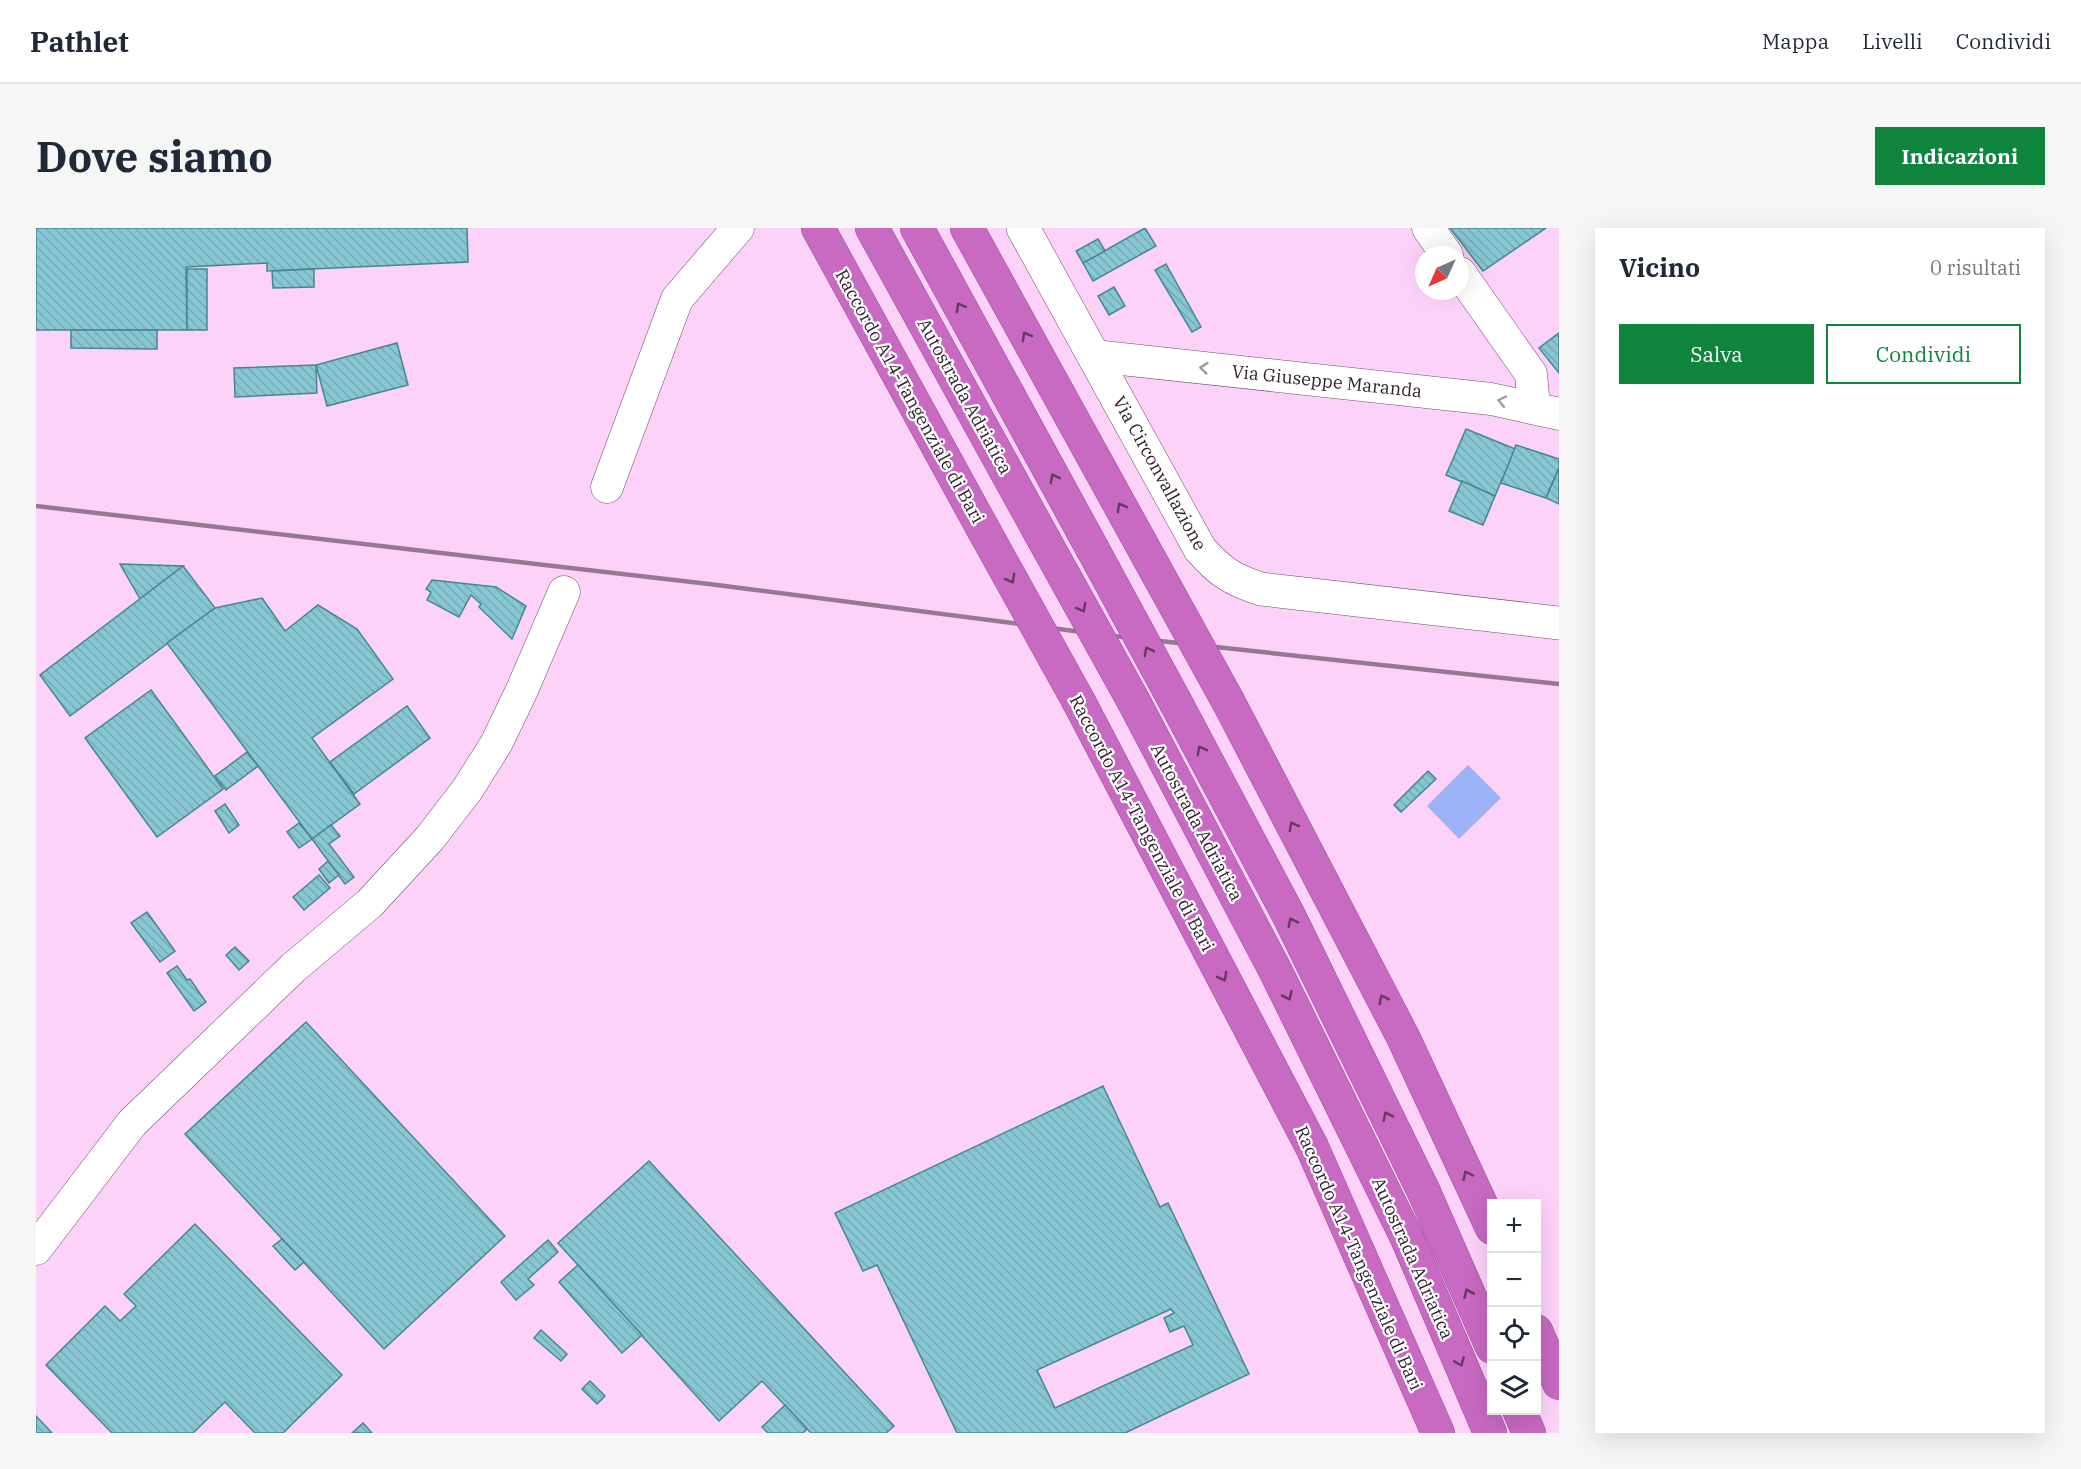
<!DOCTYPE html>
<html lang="it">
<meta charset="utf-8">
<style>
:root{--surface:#fff;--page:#f6f6f7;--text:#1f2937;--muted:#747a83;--line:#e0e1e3;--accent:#0e843d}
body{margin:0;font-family:"IBM Plex Serif",serif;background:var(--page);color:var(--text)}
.controls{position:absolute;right:18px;bottom:18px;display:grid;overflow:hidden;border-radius:0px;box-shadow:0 6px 24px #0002}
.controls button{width:54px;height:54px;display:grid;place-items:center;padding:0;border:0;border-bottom:2px solid var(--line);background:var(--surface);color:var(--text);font:30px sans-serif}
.compass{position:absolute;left:1379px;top:18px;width:54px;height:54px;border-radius:50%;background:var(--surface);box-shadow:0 6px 24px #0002;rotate:225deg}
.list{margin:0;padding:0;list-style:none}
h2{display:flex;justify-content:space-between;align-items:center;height:78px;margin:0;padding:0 24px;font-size:26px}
h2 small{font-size:20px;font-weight:400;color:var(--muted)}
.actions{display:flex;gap:12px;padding:18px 24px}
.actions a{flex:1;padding:14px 0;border:2px solid var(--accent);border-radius:0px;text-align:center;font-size:21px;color:var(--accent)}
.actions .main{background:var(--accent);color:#fff}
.icon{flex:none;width:33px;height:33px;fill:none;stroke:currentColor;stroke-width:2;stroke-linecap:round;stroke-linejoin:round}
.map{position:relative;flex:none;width:1523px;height:1205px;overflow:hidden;border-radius:0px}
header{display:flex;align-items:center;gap:36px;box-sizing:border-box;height:84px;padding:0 30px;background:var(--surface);border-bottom:2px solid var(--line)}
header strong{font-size:28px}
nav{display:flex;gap:33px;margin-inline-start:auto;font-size:21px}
.intro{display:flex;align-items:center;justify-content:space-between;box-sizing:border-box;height:144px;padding:0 36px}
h1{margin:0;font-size:42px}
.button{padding:15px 27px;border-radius:0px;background:var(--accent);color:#fff;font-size:21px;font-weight:700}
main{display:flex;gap:36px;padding:0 36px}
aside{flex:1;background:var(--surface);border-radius:0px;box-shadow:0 6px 24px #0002}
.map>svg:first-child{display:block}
.water{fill:#9db3f8}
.building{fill:url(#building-back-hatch);stroke:#468691;stroke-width:1.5;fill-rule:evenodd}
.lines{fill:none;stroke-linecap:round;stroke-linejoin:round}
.street-casing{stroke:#714d6e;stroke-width:33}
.secondary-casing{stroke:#714d6e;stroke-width:34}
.highway-casing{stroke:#924f8e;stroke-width:34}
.street{stroke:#fff;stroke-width:32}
.secondary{stroke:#fff;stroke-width:33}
.highway{stroke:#c869c2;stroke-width:33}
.rail{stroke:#957892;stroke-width:4.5}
.highway-bridge-casing{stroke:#924f8e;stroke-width:34;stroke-linecap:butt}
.highway-bridge{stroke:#c869c2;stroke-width:33}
.oneway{stroke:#653962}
.oneway2{stroke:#a19aa1}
.labels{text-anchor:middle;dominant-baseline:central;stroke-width:4.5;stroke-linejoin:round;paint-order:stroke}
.street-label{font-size:18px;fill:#2f1f2e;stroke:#fff}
</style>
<header>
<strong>Pathlet</strong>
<nav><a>Mappa</a><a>Livelli</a><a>Condividi</a></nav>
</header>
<div class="intro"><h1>Dove siamo</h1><a class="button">Indicazioni</a></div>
<main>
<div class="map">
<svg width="1523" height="1205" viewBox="0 0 1523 1205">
<defs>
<pattern id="building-back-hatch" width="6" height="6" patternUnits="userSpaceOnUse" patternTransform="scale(1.5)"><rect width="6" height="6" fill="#86c7d3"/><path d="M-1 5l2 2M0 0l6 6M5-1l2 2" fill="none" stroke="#74aab5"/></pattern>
</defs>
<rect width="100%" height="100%" fill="#fdd2f8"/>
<polygon class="water" points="1432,537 1465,570 1423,611 1391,578"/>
<g class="building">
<polygon points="0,0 431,0 432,34 231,43 231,35 150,39 151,102 0,102"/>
<polygon points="1109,0 1120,18 1057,53 1047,35"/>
<polygon points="1414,0 1510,0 1447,43"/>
<polygon points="1062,11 1069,23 1047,35 1040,23"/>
<polygon points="1130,36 1165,99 1156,104 1119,42"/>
<rect x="151" y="41" width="20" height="61"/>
<polygon points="278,41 278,59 237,60 236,43"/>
<polygon points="1078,59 1089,78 1073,87 1062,68"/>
<polygon points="35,102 121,102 121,121 35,120"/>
<polygon points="1523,105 1523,145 1503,120"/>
<polygon points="361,115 372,157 291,178 280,137"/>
<polygon points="280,137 281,165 199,169 198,140"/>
<polygon points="1430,201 1479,221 1459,268 1410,247"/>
<polygon points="1480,217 1523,231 1523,240 1510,270 1465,255"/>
<polygon points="1523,240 1523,276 1510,270"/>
<polygon points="1426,253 1459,268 1447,297 1413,283"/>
<polygon points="84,336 147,338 104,371"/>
<polygon points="147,338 179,380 34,488 4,447"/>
<polygon points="396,352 460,359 490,378 476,411 443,379 445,376 435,367 423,389 391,372 395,364 390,361"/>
<polygon points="226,370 249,403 282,377 321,401 357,451 276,510 324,576 276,611 131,415 179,380"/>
<polygon points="115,462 187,561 121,609 49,510"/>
<polygon points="371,478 394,510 318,566 294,534"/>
<polygon points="211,524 222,538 190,562 179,548"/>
<polygon points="1392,543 1400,551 1365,584 1358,577"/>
<polygon points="189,576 203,597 193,605 179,583"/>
<polygon points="263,595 276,611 263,620 251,604"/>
<polygon points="295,597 304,608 293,616 318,649 309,656 276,611"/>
<polygon points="292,633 303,647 293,655 283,641"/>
<polygon points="283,647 294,660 268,682 257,669"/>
<polygon points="111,684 139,723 124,734 95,695"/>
<polygon points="199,719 213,733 203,742 190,727"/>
<polygon points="141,738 151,752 154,751 170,774 158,783 131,745"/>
<polygon points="270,794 469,1008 348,1121 149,906"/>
<path d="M1067,858L1124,979L1132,975L1213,1146L1089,1205H921L841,1037L827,1043L799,985ZM1135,1081L1138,1085L1128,1090L1134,1104L1148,1098L1157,1117L1019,1180L1001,1142Z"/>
<polygon points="613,933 858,1198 850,1205 775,1205 726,1153 683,1193 522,1015"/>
<polygon points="159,996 306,1147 247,1205 219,1205 189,1174 157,1205 76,1205 10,1137 69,1078 84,1093 100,1078 88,1066"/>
<polygon points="246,1011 268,1034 259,1042 237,1018"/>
<polygon points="512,1012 522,1024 492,1051 498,1057 480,1072 465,1054"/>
<polygon points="542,1037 606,1107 586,1125 523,1054"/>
<polygon points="505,1102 531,1126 525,1133 498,1110"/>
<polygon points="554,1153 569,1168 561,1176 546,1161"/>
<polygon points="749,1177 771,1201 767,1205 732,1205 726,1199"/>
<polygon points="0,1188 16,1205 0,1205"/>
<polygon points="327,1195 336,1205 316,1205"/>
</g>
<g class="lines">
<defs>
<g id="street">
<polyline points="1392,0 1411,27"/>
<polyline points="1424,45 1495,146 1498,179"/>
<polyline points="1058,128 1455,171 1523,186"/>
<polyline points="571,259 641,71 702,0"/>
<polyline points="0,1021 96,895 257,740 334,675 394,610 431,562 460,516 486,462 528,364"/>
</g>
<path id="secondary" d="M987,0L1164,321C1184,344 1197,352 1225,361L1523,395"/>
<g id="highway">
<polyline points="782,0 946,299"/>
<polyline points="836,0 1007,310"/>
<polyline points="881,0 1056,320"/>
<polyline points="931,0 1113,330"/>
<polyline points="1043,474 1276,919 1402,1205"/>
<polyline points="1098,474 1239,742 1371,1010 1454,1205"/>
<polyline points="1140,475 1253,688 1388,964 1456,1119"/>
<polyline points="1193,475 1367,809 1456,1000"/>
<polyline points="1500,1103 1523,1155"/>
<polyline points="1483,1182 1493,1205"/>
</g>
</defs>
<use href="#street" class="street-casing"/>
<use href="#secondary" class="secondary-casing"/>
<use href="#highway" class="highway-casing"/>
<use href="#street" class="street"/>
<use href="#secondary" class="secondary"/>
<use href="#highway" class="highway"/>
<polyline class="rail" points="0,278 673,356 1077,408 1523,456"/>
<defs>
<g id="highway-bridge">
<polyline points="946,299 1043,474"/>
<polyline points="1007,310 1098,474"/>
<polyline points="1056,320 1140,475"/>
<polyline points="1113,330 1193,475"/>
</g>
</defs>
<use href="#highway-bridge" class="highway-bridge-casing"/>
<use href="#highway-bridge" class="highway-bridge"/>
</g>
<defs><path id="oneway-chevron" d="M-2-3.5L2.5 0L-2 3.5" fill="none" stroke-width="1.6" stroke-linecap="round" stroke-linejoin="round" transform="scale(1.5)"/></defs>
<g class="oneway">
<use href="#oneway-chevron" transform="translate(924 79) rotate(-119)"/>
<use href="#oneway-chevron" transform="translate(990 108) rotate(-119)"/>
<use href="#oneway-chevron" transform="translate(1018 250) rotate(-119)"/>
<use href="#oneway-chevron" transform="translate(1085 279) rotate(-119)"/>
<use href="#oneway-chevron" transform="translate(975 351) rotate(61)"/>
<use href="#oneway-chevron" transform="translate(1046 380) rotate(61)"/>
<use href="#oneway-chevron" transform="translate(1112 423) rotate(-118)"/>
<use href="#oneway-chevron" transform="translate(1165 522) rotate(-118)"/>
<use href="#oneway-chevron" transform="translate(1257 598) rotate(-118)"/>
<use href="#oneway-chevron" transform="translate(1256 694) rotate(-116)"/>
<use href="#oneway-chevron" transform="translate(1187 749) rotate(62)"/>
<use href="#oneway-chevron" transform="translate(1252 768) rotate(64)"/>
<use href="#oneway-chevron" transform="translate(1347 771) rotate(-117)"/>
<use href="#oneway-chevron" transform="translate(1351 888) rotate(-116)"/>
<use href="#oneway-chevron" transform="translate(1431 947) rotate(-115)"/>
<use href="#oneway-chevron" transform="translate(1432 1065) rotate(-114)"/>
<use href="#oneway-chevron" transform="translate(1424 1134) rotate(67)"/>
</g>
<g class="oneway2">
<use href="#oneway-chevron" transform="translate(1168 140) rotate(-174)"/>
<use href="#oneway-chevron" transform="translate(1466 173) rotate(-168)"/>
</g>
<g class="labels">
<g class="street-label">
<text transform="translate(1291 153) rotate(6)">Via Giuseppe Maranda</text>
<text transform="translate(874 168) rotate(61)">Raccordo A14-Tangenziale di Bari</text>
<text transform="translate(929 168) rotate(61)">Autostrada Adriatica</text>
<text transform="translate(1124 245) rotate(61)">Via Circonvallazione</text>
<text transform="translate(1161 594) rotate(62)">Autostrada Adriatica</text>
<text transform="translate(1106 595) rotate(62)">Raccordo A14-Tangenziale di Bari</text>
<text transform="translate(1323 1030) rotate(66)">Raccordo A14-Tangenziale di Bari</text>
<text transform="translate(1377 1030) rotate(66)">Autostrada Adriatica</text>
</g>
</g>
</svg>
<div class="controls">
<button>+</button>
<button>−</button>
<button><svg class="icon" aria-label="locate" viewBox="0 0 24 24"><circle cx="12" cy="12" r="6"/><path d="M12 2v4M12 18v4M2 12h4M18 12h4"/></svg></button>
<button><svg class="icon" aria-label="layers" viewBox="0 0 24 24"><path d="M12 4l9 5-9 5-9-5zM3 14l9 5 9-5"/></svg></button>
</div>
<svg class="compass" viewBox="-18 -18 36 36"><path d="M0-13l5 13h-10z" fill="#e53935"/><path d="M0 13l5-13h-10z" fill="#747a83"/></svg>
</div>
<aside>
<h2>Vicino<small>0 risultati</small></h2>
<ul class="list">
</ul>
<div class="actions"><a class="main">Salva</a><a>Condividi</a></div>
</aside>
</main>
